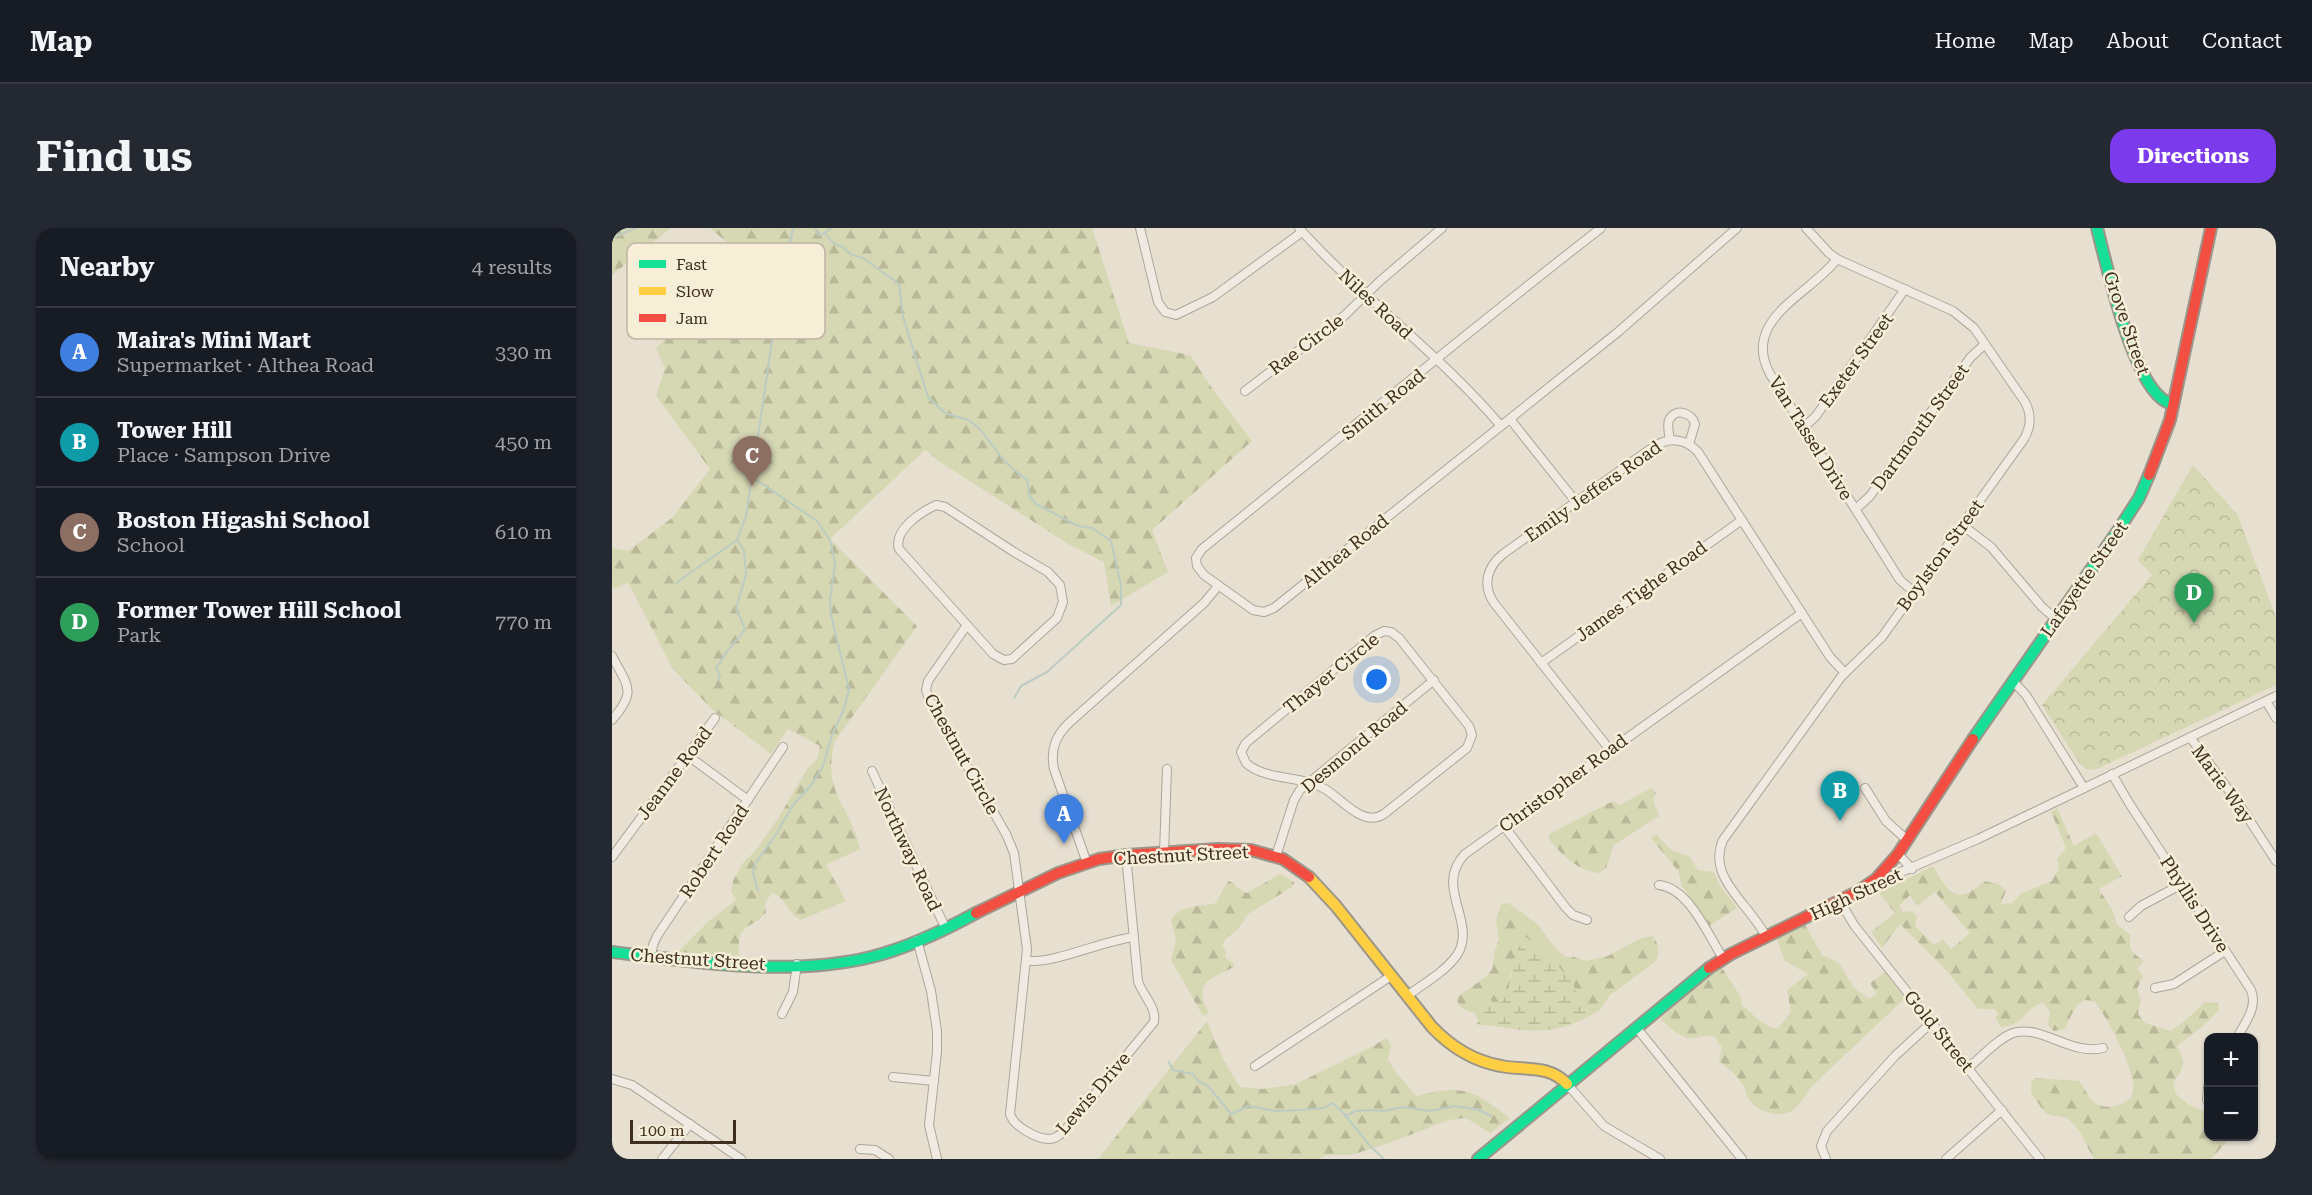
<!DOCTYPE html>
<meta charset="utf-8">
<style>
:root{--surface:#171b24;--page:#242831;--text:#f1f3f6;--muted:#9ea1a6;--line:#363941;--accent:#7c3aed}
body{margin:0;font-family:"Roboto Serif",serif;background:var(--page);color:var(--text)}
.controls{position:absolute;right:18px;bottom:18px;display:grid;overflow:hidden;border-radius:12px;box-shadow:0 2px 4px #0004}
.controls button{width:54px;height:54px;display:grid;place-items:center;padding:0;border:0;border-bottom:2px solid var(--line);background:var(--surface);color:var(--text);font:30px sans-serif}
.scale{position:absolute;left:18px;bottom:15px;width:106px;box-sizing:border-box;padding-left:6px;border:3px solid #3d2e20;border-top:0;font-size:16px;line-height:21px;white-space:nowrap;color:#3d2e20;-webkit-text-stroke:4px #f7eed8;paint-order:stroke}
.you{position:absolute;left:765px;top:452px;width:21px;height:21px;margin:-15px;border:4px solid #fff;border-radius:50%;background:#1a73e8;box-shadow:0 0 0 9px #1a73e833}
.badge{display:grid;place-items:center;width:39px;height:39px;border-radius:50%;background:var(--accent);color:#fff;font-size:20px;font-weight:700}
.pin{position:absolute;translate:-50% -50px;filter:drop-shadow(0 2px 3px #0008)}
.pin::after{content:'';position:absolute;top:32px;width:21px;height:18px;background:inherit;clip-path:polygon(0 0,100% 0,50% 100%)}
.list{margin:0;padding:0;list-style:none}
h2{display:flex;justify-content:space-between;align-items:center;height:78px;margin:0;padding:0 24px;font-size:26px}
h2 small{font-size:20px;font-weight:400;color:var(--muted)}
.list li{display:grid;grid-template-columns:39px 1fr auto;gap:18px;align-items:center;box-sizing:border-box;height:90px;padding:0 24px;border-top:2px solid var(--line)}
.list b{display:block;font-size:22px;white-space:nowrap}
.list p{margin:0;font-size:20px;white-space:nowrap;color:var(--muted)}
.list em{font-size:20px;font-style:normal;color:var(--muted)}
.map{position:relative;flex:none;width:1664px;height:931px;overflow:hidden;border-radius:18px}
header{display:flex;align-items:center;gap:36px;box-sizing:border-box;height:84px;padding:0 30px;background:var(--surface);border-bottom:2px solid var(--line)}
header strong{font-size:28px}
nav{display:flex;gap:33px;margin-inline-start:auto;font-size:21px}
.intro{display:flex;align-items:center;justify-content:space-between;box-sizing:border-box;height:144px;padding:0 36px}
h1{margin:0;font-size:42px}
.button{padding:15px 27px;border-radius:18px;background:var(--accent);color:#fff;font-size:21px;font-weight:700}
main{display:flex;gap:36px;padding:0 36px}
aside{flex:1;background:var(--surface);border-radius:18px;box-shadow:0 2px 4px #0004}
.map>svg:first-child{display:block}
.forest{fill:url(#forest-firs);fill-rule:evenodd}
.wetland{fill:url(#wetland-marsh)}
.park{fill:url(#park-crowns)}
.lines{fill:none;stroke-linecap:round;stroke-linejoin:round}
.stream{stroke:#bcccc2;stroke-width:2}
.street-casing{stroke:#ada599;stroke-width:10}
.fast-casing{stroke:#9c958a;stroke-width:14}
.slow-casing{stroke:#9c958a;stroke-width:14}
.jam-casing{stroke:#9c958a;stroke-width:14}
.street{stroke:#efebe3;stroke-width:8}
.fast{stroke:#16e098;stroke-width:10}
.slow{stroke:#ffcf43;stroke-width:10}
.jam{stroke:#f24e42;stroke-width:10}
.labels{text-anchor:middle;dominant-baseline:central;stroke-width:5;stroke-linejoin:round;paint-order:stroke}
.street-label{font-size:18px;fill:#3d2e20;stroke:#f7eed8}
.key{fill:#f7eed8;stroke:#bfb4a1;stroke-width:1.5}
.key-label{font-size:16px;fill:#3d2e20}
</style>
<header>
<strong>Map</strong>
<nav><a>Home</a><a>Map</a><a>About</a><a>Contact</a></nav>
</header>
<div class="intro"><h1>Find us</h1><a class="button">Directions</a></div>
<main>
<aside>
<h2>Nearby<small>4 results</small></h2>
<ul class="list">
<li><span class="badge" style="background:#3f7fe0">A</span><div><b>Maira's Mini Mart</b><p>Supermarket · Althea Road</p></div><em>330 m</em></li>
<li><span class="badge" style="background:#0f9aa8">B</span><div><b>Tower Hill</b><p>Place · Sampson Drive</p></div><em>450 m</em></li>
<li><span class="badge" style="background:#8d6e63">C</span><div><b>Boston Higashi School</b><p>School</p></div><em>610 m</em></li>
<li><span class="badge" style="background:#2e9e5b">D</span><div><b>Former Tower Hill School</b><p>Park</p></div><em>770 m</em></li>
</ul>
</aside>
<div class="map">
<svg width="1664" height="931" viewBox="0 0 1664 931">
<defs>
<pattern id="forest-firs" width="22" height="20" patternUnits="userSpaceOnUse" patternTransform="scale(1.5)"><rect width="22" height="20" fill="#d6d7b3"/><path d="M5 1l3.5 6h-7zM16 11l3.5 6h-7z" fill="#b9b99a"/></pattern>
<pattern id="wetland-marsh" width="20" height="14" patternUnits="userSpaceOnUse" patternTransform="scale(1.5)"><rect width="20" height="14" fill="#d6d7b3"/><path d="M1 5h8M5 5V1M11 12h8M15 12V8" fill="none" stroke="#b9b99a"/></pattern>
<pattern id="park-crowns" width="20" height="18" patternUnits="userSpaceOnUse" patternTransform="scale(1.5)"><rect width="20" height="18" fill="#d6d7b3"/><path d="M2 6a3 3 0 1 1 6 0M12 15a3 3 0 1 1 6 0" fill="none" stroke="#b9b99a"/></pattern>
</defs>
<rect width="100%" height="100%" fill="#e7e0d1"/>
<g class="forest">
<polygon points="0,0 59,0 0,47"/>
<path d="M98,0H480L517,115L578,127L602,163L640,213L540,302L556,344L499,378L492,334L458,317L331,236L313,222L218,311L305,398L223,513C209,565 238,576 248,621L214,637L234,673L189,692C176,686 174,670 161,665C154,671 152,676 154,685C136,703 125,694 127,728L66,724L97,693L124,672L119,664L121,653L130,636L143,623L167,589L195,541L205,531L208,518L176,501L159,526L101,482L60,440L16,354L2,361L0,355V320L16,323L60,290L98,241L44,168L53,140L44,120L128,43L131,28Z"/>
<path d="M1039,560L1044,565L1041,572L1047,588L1002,617L994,640L987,645C964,641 951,629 937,611V606L1001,573L1008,577Z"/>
<path d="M1445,580L1462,618L1484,605L1510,648L1487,661L1501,683L1505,697L1519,707C1515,721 1521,725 1532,733L1525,741L1531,748L1525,761L1529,772L1526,786L1533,795L1559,803L1575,791L1593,774L1606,775L1607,782L1591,798L1565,818C1575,834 1571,841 1561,855L1564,866L1576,876L1596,885V908L1619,909L1599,931H1482L1468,904L1456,890L1434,886L1419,865V854L1424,850L1467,853C1472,859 1476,869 1482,874C1494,883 1508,878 1519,870C1520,866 1522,860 1521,856C1520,837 1494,787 1482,773L1472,772C1460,780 1460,789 1452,801L1442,803L1436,797L1438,784L1432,775C1412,778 1415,797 1389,799L1383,790L1386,786L1383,781H1366L1335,743L1288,696L1270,720L1259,704L1283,685L1267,665L1321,638C1336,664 1345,679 1372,653L1386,656L1394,662L1389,676L1400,675L1410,665L1440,653L1447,640L1445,631L1454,620L1439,584ZM1323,664L1358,705L1339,721L1331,711L1322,717L1303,698L1305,688L1299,683L1291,684L1287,678L1298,667L1305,678Z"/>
<polygon points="1044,606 1059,622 1077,628 1086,642 1102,644 1107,656 1125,680 1097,698 1070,658 1066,643 1039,610"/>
<path d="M668,646L683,655L680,659L636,686L627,700L614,711L610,717L614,723L613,729L622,736V739C598,751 580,755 597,785L591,788L559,732L564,712L559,692C569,676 587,679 604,675L614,656L617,653C624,656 625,661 635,665Z"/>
<path d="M896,675L924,695L946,723L954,729H962L974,733L996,728L1029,710L1040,708C1047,715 1049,725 1043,734L998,767L987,783L977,788L971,780L960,754L944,737L899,743L897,764L890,774H881L868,769L869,776L867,782L860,785C853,782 844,778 845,769L874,749L880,741L883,721L887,713L884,692L889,676Z"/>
<path d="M1193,697L1210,727L1227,735L1243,761L1257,771L1265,766L1258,755L1273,744L1293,770L1199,859C1187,878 1179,892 1155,884C1148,882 1140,877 1136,870C1134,866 1133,861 1131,857C1125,847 1116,840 1107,833L1110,820L1103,809C1092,805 1091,810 1080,810C1068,811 1057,798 1048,791L1085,756L1110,740L1129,769L1130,777L1148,793L1160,800H1166L1179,784L1175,762L1196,746L1173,733L1165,711Z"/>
<path d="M595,793L611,831L628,859L651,861L684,856L763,817L774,810L779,817L776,831L783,843L804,868C851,856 860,861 898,890L878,905L854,890L837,892L777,915L739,927H715L707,931H486Z"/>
</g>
<path class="wetland" d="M914,709L929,718L960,754L971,780L977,788C950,804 925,805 894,800C884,799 875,796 865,797L866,792L862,785L867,782L869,776L868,768L873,767L881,774H890C904,755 896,727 914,709Z"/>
<polygon class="park" points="1581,237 1625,286 1664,389 1664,457 1485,541 1475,542 1468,536 1430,477 1540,347 1526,332"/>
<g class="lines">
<g class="stream">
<polyline points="203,0 206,6 209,7 220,0"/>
<polyline points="213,5 221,15 231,19 238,26 251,30 287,56 291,89 316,169 333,185 356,192 367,200 394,235 415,252 418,269 424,276 466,298 480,300 499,313 509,357 509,377 435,444 409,458 402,470"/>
<polyline points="0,10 23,0"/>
<polyline points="64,355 125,312"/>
<path d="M106,452L108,448L104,439C110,434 111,428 116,422C122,414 128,410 133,401L124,380L134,347L132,322L125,312L134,288L140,249"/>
<polyline points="146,663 141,645 143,636 164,606 181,577 200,556 211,538 220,507 232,481 237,461 219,387 218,372 223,335 218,312 205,293 140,249 160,113 181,0"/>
<polyline points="557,834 561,842 581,846 587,854 596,858 619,886 637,878 663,883 688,882 712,880 721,875 732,886 736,887 744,883 756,882 772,883 792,879 818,883 843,878 867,882 879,888"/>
<polyline points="732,886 759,919 772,931"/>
</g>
<defs>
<g id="street">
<polyline points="528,0 546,74 553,84 564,87 601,69 690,4"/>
<path d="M687,0C750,70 828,126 889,198"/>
<path d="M989,0C854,105 723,214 590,321L584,330L585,338L592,347L641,382L652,384L662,380L1006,104L1125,0"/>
<path d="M1225,31C1199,66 1128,91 1158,146L1288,352L1302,364"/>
<polyline points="633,163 732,88 768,53 830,0"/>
<polyline points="898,191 964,274"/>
<polyline points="1192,199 1204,188 1293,61"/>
<path d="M1058,212C1057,206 1055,198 1057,192C1064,179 1080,185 1083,196L1077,216"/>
<path d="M324,277L333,279L402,324L436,344L448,357L451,374L445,390L400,431L392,432L381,426L287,321C281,302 309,284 324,277Z"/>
<polyline points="1244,281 1258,268 1358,130 1373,116"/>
<polyline points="1350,297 1379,319 1430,379 1444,391"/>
<path d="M355,397L316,453L314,462L317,471L394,606L402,625L415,721L398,886C401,898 425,911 437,911C444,911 449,906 454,901L542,794C545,779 530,767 526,753L514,627"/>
<path d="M772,403L779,404L787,410L857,498L860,507L855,520L772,586C751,600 730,571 713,561C689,547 654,553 634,535L629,524L634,515L762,408Z"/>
<path d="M0,428C16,459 25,463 0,492"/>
<polyline points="929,435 1130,292"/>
<polyline points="1401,453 1414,467 1472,560"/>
<polyline points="1654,473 1664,490"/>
<polyline points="1578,509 1629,579 1664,633"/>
<path d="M998,522L882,375C870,357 875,339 891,326L1041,219C1057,209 1073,210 1086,224L1218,429L1232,444"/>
<polyline points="75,527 136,572"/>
<polyline points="260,543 333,699"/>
<path d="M1500,546L1517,575L1639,762C1646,780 1633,794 1625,810"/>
<polyline points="1253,560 1274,593 1295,612"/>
<polyline points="892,598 954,680 961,687 975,692"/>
<polyline points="552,624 555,541"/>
<polyline points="1286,626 1300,641"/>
<polyline points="664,628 682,572 688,562 822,452"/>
<polyline points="0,629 103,490"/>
<path d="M475,635L442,541C438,521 444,507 458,494L592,375L606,358"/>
<polyline points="1261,656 1366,611 1664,468"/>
<path d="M1047,657C1077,660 1096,707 1111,730"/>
<polyline points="1228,673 1242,697 1428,931"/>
<polyline points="1517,689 1529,678 1570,656"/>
<path d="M1154,709C1139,677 1094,650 1111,612L1229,449L1270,409L1412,211C1419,199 1420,187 1413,174L1362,100L1341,83L1225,31L1217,25L1194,0"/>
<polyline points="305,712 319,763 325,803 325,824 317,897 325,931"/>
<polyline points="39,729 41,717 45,708 171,519"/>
<path d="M415,733C445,735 489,713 522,709"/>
<polyline points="1543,760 1562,756 1613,723"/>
<path d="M795,768C811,756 833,744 845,727C866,694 821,659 853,626L1190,385"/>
<polyline points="170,786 181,764 185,736"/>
<polyline points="1024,799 1130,931"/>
<polyline points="643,838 779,748"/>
<path d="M1357,839C1370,829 1385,811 1401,805C1429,796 1459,828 1491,820"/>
<polyline points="281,849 322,853"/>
<polyline points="0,851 20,857 129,931"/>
<polyline points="955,856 992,898 1048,931"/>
<polyline points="1595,872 1596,859"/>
<polyline points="248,921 263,922 277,931"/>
<polyline points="50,931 78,896"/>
<polyline points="1214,931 1209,918 1215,903 1283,828 1320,794"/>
<polyline points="1334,931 1390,882"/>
</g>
<g id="fast">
<path d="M1485,0C1495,39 1519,146 1549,170C1552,173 1557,175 1561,177"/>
<polyline points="1361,511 1507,301 1527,270 1537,247"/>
<path d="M0,724C82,734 178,749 259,729C296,720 331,703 364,685"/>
<polyline points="866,931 1097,740"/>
</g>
<path id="slow" d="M697,649L724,678L820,799C839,819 861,833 889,838C913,843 936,836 955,856"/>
<g id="jam">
<polyline points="1537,247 1558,192 1599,0"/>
<polyline points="364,685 446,645 487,631 515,627 606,621 639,622 671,631 697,649"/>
<polyline points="1097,740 1119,726 1245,664 1264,651 1286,626 1361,511"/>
</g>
</defs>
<use href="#street" class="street-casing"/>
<use href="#fast" class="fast-casing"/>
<use href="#slow" class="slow-casing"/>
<use href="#jam" class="jam-casing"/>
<use href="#street" class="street"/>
<use href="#fast" class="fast"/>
<use href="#slow" class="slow"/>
<use href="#jam" class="jam"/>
</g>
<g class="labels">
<g class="street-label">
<text transform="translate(764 76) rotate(43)">Niles Road</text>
<text transform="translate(1515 95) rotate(71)">Grove Street</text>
<text transform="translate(694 116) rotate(-37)">Rae Circle</text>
<text transform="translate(1244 132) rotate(-54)">Exeter Street</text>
<text transform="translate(771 176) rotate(-39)">Smith Road</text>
<text transform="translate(1308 199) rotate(-54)">Dartmouth Street</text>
<text transform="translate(1199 210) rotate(58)">Van Tassel Drive</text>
<text transform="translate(981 263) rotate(-35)">Emily Jeffers Road</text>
<text transform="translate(733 323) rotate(-39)">Althea Road</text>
<text transform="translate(1328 327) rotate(-54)">Boylston Street</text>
<text transform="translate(1472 351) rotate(-55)">Lafayette Street</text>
<text transform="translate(1029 363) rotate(-36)">James Tighe Road</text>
<text transform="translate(719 445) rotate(-39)">Thayer Circle</text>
<text transform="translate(742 519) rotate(-40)">Desmond Road</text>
<text transform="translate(350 526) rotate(61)">Chestnut Circle</text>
<text transform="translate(62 545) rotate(-53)">Jeanne Road</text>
<text transform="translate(951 555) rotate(-36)">Christopher Road</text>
<text transform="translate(1611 556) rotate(54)">Marie Way</text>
<text transform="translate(296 621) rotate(65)">Northway Road</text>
<text transform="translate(102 623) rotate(-56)">Robert Road</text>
<text transform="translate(569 627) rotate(-3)">Chestnut Street</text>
<text transform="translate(1244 666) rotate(-25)">High Street</text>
<text transform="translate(1583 676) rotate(57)">Phyllis Drive</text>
<text transform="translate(86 731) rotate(4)">Chestnut Street</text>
<text transform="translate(1327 803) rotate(51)">Gold Street</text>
<text transform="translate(481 865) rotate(-49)">Lewis Drive</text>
</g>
</g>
<rect x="15" y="15" width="198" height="96" rx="9" class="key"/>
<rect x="27" y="32" width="27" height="8" fill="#16e098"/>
<rect x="27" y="59" width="27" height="8" fill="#ffcf43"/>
<rect x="27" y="86" width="27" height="8" fill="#f24e42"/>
<g class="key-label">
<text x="64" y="42">Fast</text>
<text x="64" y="69">Slow</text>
<text x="64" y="96">Jam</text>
</g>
</svg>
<div class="controls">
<button>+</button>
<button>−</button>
</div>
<div class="scale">100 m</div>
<div class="you"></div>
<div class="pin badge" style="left:452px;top:616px;background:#3f7fe0">A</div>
<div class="pin badge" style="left:1228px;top:593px;background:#0f9aa8">B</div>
<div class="pin badge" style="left:140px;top:258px;background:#8d6e63">C</div>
<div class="pin badge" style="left:1582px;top:395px;background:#2e9e5b">D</div>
</div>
</main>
